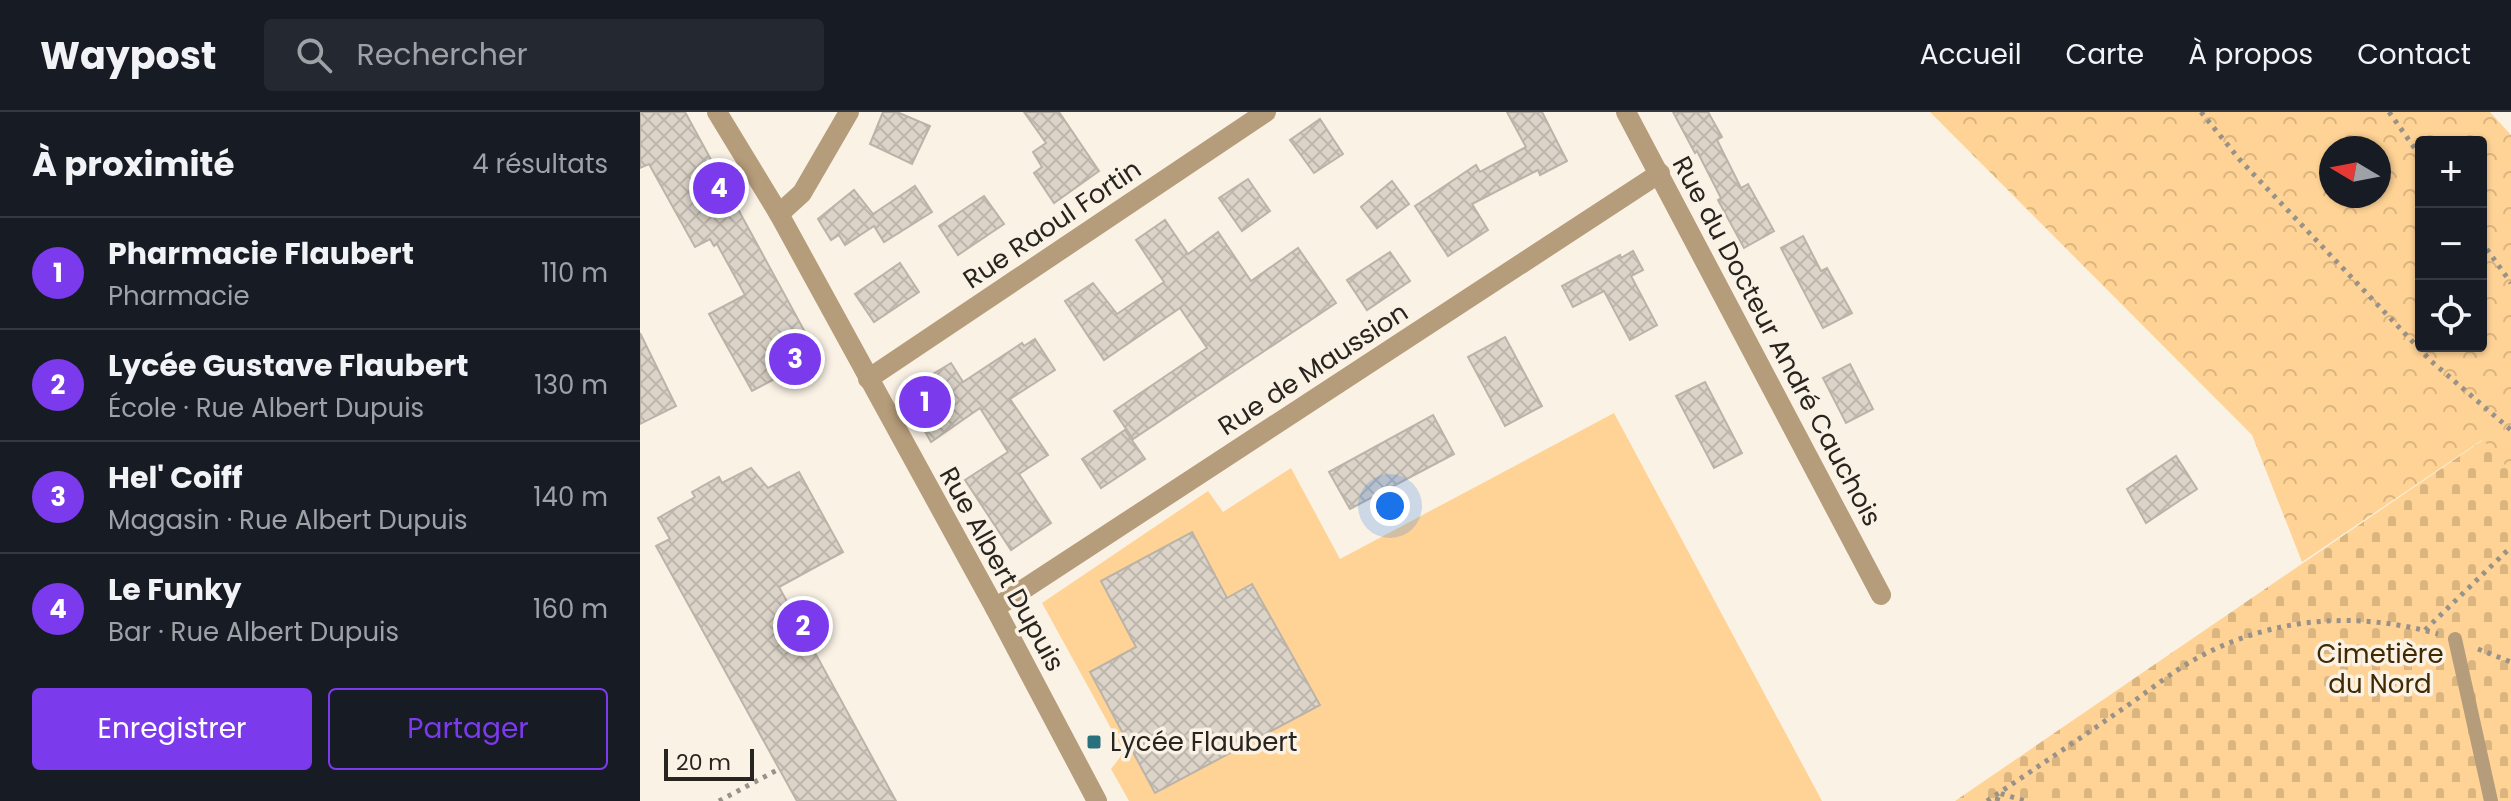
<!DOCTYPE html>
<html lang="fr">
<meta charset="utf-8">
<style>
:root{--surface:#171b24;--page:#242831;--text:#f1f3f6;--muted:#9ea1a6;--line:#363941;--accent:#7c3aed}
body{margin:0;font-family:Poppins,sans-serif;background:var(--page);color:var(--text)}
.controls{position:absolute;right:24px;top:24px;display:grid;overflow:hidden;border-radius:8px;box-shadow:0 2px 6px #0004}
.controls button{width:72px;height:72px;display:grid;place-items:center;padding:0;border:0;border-bottom:2px solid var(--line);background:var(--surface);color:var(--text);font:40px sans-serif}
.compass{position:absolute;left:1679px;top:24px;width:72px;height:72px;border-radius:50%;background:var(--surface);box-shadow:0 2px 6px #0004;rotate:280deg}
.scale{position:absolute;left:24px;bottom:20px;width:90px;box-sizing:border-box;padding-left:8px;border:4px solid #282520;border-top:0;font-size:22px;line-height:28px;white-space:nowrap;color:#282520;-webkit-text-stroke:6px #fbf2e6;paint-order:stroke}
.you{position:absolute;left:750px;top:394px;width:28px;height:28px;margin:-20px;border:6px solid #fff;border-radius:50%;background:#1a73e8;box-shadow:0 0 0 12px #1a73e833}
.badge{display:grid;place-items:center;width:52px;height:52px;border-radius:50%;background:var(--accent);color:#fff;font-size:26px;font-weight:700}
.pin{position:absolute;translate:-50% -50%;border:4px solid #fff;box-shadow:0 2px 8px #0006}
.list{margin:0;padding:0;list-style:none}
h2{display:flex;justify-content:space-between;align-items:center;height:104px;margin:0;padding:0 32px;font-size:34px}
h2 small{font-size:26px;font-weight:400;color:var(--muted)}
.list li{display:grid;grid-template-columns:52px 1fr auto;gap:24px;align-items:center;box-sizing:border-box;height:112px;padding:0 32px;border-top:2px solid var(--line)}
.list b{display:block;font-size:30px;white-space:nowrap}
.list p{margin:0;font-size:26px;white-space:nowrap;color:var(--muted)}
.list em{font-size:26px;font-style:normal;color:var(--muted)}
.actions{display:flex;gap:16px;padding:24px 32px}
.actions a{flex:1;padding:18px 0;border:2px solid var(--accent);border-radius:8px;text-align:center;font-size:28px;color:var(--accent)}
.actions .main{background:var(--accent);color:#fff}
.icon{flex:none;width:44px;height:44px;fill:none;stroke:currentColor;stroke-width:2;stroke-linecap:round;stroke-linejoin:round}
.map{position:relative;flex:none;width:1871px;height:689px;overflow:hidden}
header{display:flex;align-items:center;gap:48px;box-sizing:border-box;height:112px;padding:0 40px;background:var(--surface);border-bottom:2px solid var(--line)}
header strong{font-size:38px}
nav{display:flex;gap:44px;margin-inline-start:auto;font-size:28px}
.search{width:560px;height:72px;background:var(--page);display:flex;align-items:center;gap:20px;box-sizing:border-box;padding:0 28px;border-radius:8px;color:var(--muted);font-size:30px}
main{display:flex}
aside{flex:1;background:var(--surface)}
.map>svg:first-child{display:block}
.forest{fill:url(#forest-crowns);fill-rule:evenodd}
.cemetery{fill:url(#cemetery-stones)}
.pitch{fill:#ffd395}
.building{fill:url(#building-cross-hatch);stroke:#bbb3a8;stroke-width:2}
.lines{fill:none;stroke-linecap:round;stroke-linejoin:round}
.path{stroke:#989289;stroke-width:5;stroke-dasharray:4 6;stroke-linecap:butt}
.service{stroke:#b59c7a;stroke-width:14}
.minor{stroke:#b59c7a;stroke-width:20}
.poi-dot{fill:#28707b;stroke:#fbf2e6;stroke-width:3}
.labels{text-anchor:middle;dominant-baseline:central;stroke-width:7;stroke-linejoin:round;paint-order:stroke}
.street-label{font-size:26px;fill:#282520;stroke:#fbf2e6}
.park-label{font-size:26px;fill:#412a03;stroke:#fbf2e6}
.poi-label{font-size:26px;fill:#282520;stroke:#fbf2e6;text-anchor:start}
</style>
<header>
<strong>Waypost</strong>
<div class="search"><svg class="icon" aria-label="search" viewBox="0 0 24 24"><circle cx="10" cy="10" r="6"/><path d="M15 15l6 6"/></svg>Rechercher</div>
<nav><a>Accueil</a><a>Carte</a><a>À propos</a><a>Contact</a></nav>
</header>
<main>
<aside>
<h2>À proximité<small>4 résultats</small></h2>
<ul class="list">
<li><span class="badge">1</span><div><b>Pharmacie Flaubert</b><p>Pharmacie</p></div><em>110 m</em></li>
<li><span class="badge">2</span><div><b>Lycée Gustave Flaubert</b><p>École · Rue Albert Dupuis</p></div><em>130 m</em></li>
<li><span class="badge">3</span><div><b>Hel' Coiff</b><p>Magasin · Rue Albert Dupuis</p></div><em>140 m</em></li>
<li><span class="badge">4</span><div><b>Le Funky</b><p>Bar · Rue Albert Dupuis</p></div><em>160 m</em></li>
</ul>
<div class="actions"><a class="main">Enregistrer</a><a>Partager</a></div>
</aside>
<div class="map">
<svg width="1871" height="689" viewBox="0 0 1871 689">
<defs>
<pattern id="forest-crowns" width="20" height="18" patternUnits="userSpaceOnUse" patternTransform="scale(2)"><rect width="20" height="18" fill="#ffd395"/><path d="M2 6a3 3 0 1 1 6 0M12 15a3 3 0 1 1 6 0" fill="none" stroke="#dbb580"/></pattern>
<pattern id="cemetery-stones" width="16" height="16" patternUnits="userSpaceOnUse" patternTransform="scale(2)"><rect width="16" height="16" fill="#ffd395"/><path d="M2 7V4a2 2 0 0 1 4 0v3zM10 15v-3a2 2 0 0 1 4 0v3z" fill="#dbb580"/></pattern>
<pattern id="building-cross-hatch" width="8" height="8" patternUnits="userSpaceOnUse" patternTransform="scale(2)"><rect width="8" height="8" fill="#dcd4c9"/><path d="M0 0l8 8M0 8l8-8" fill="none" stroke="#bdb6ac"/></pattern>
</defs>
<rect width="100%" height="100%" fill="#fbf2e6"/>
<path class="forest" d="M1290,0H1850L1871,23V360L1842,328L1662,450L1612,323ZM1781,30H1841V234H1781ZM1691,36H1739V84H1691Z"/>
<polygon class="cemetery" points="1843,328 1871,360 1871,689 1315,689"/>
<polygon class="pitch" points="974,301 1182,689 489,689 471,657 484,640 402,491 568,379 583,400 651,356 700,447"/>
<g class="building">
<polygon points="0,0 45,0 178,244 112,279 69,202 105,183 77,132 74,134 70,127 55,135 9,52 0,56"/>
<polygon points="243,0 257,0 290,14 272,52 230,32"/>
<polygon points="384,0 419,0 459,59 414,91 394,61 402,55 393,40 406,31"/>
<polygon points="867,0 902,0 927,49 900,63 898,58 832,92 848,118 808,144 775,94 836,53 840,60 886,35"/>
<polygon points="1033,0 1068,0 1082,25 1077,28 1101,76 1108,72 1134,119 1104,136 1078,88 1081,86 1057,39 1055,41"/>
<polygon points="680,7 703,42 674,61 650,28"/>
<polygon points="608,67 630,99 602,119 579,86"/>
<polygon points="752,69 769,92 737,116 721,95"/>
<polygon points="275,74 292,100 244,130 234,114 205,133 199,123 191,128 178,107 214,78 233,102"/>
<polygon points="344,84 364,112 318,143 299,114"/>
<polygon points="525,108 548,142 578,120 611,169 658,136 696,191 493,327 474,299 567,236 540,196 464,248 425,189 453,171 477,202 524,170 496,128"/>
<polygon points="1163,124 1181,159 1187,156 1212,201 1183,216 1141,136"/>
<polygon points="993,139 1003,158 991,164 1017,213 990,228 964,179 933,195 922,174 980,143 981,146"/>
<polygon points="750,140 770,169 727,198 707,168"/>
<polygon points="260,151 279,180 234,210 215,182"/>
<polygon points="0,221 36,294 0,312"/>
<polygon points="865,225 902,294 865,314 828,245"/>
<polygon points="395,227 415,258 370,287 408,343 379,362 411,411 371,438 325,368 368,340 340,296 291,330 263,280 311,251 323,270 382,231 384,234"/>
<polygon points="1210,252 1233,297 1206,311 1183,266"/>
<polygon points="1065,270 1102,341 1074,356 1036,284"/>
<polygon points="793,303 814,342 710,397 689,360"/>
<polygon points="485,318 505,347 461,376 442,347"/>
<polygon points="1536,344 1557,377 1506,411 1487,377"/>
<polygon points="111,356 128,376 159,360 203,440 139,475 256,689 157,689 16,434 30,427 18,406 55,385 52,380 79,365 82,371"/>
<polygon points="552,420 587,486 612,472 680,593 515,681 450,560 496,535 461,469"/>
</g>
<g class="lines">
<g class="path">
<polyline points="1561,0 1600,48 1791,249 1871,318"/>
<polyline points="1749,0 1781,45"/>
<polyline points="1841,129 1871,171"/>
<polyline points="1785,518 1871,435"/>
<polyline points="1838,537 1871,550"/>
<polyline points="79,689 139,657"/>
<path d="M1347,689C1393,658 1439,627 1484,596C1509,579 1534,558 1561,544C1635,505 1717,499 1798,522"/>
<polyline points="1357,689 1359,681 1385,689"/>
</g>
<polyline class="service" points="1815,527 1851,689"/>
<g class="minor">
<polyline points="77,0 139,102 355,496 457,689"/>
<polyline points="986,0 1241,483"/>
<polyline points="139,102 162,81 209,0"/>
<polyline points="228,267 626,0"/>
<polyline points="355,496 1020,61"/>
</g>
</g>
<rect class="poi-dot" x="446" y="622" width="16" height="16" rx="4"/>
<g class="labels">
<g class="street-label">
<text transform="translate(412 112) rotate(-34)">Rue Raoul Fortin</text>
<text transform="translate(1137 229) rotate(62)">Rue du Docteur André Cauchois</text>
<text transform="translate(673 257) rotate(-33)">Rue de Maussion</text>
<text transform="translate(362 457) rotate(61)">Rue Albert Dupuis</text>
</g>
<g class="park-label">
<text x="1740" y="542">Cimetière<tspan x="1740" dy="30">du Nord</tspan></text>
</g>
<g class="poi-label">
<text x="470" y="630">Lycée Flaubert</text>
</g>
</g>
</svg>
<div class="controls">
<button>+</button>
<button>−</button>
<button><svg class="icon" aria-label="locate" viewBox="0 0 24 24"><circle cx="12" cy="12" r="6"/><path d="M12 2v4M12 18v4M2 12h4M18 12h4"/></svg></button>
</div>
<svg class="compass" viewBox="-18 -18 36 36"><path d="M0-13l5 13h-10z" fill="#e53935"/><path d="M0 13l5-13h-10z" fill="#9ea1a6"/></svg>
<div class="scale">20 m</div>
<div class="you"></div>
<div class="pin badge" style="left:285px;top:290px">1</div>
<div class="pin badge" style="left:163px;top:514px">2</div>
<div class="pin badge" style="left:155px;top:247px">3</div>
<div class="pin badge" style="left:79px;top:76px">4</div>
</div>
</main>
